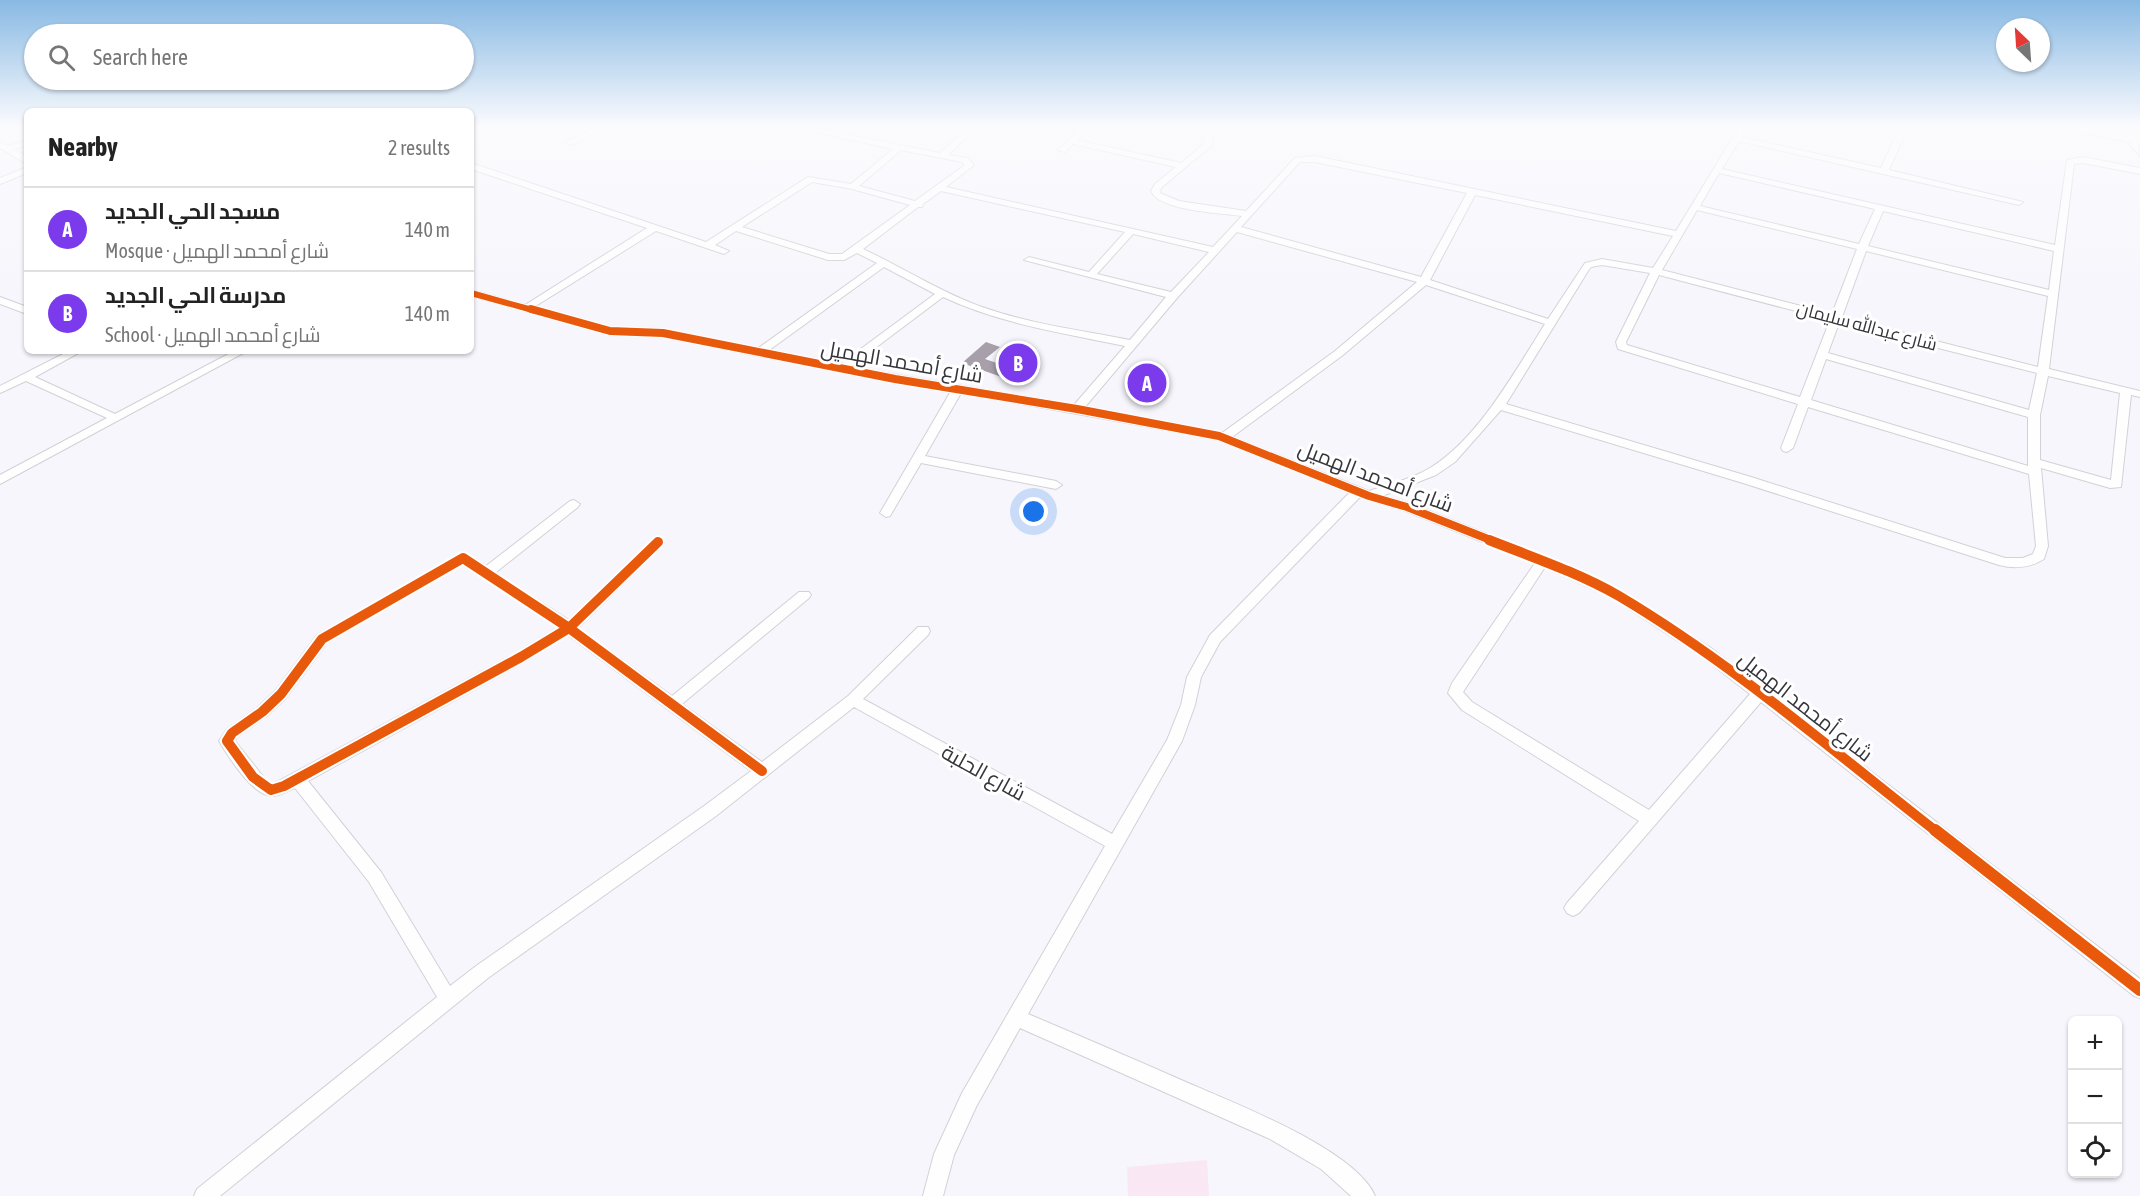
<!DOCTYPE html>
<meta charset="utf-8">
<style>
:root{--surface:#fff;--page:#f6f6f6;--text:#222;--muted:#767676;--line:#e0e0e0;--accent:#7c3aed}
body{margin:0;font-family:"Asap Condensed",Cairo,sans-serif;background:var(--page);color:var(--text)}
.controls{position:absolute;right:18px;bottom:18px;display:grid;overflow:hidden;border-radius:9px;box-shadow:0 2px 4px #0004}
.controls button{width:54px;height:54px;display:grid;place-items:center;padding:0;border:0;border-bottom:2px solid var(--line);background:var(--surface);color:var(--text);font:30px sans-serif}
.compass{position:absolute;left:1996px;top:18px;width:54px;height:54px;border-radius:50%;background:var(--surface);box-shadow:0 2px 4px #0004;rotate:335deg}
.you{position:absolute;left:1034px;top:512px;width:21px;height:21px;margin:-15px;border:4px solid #fff;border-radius:50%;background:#1a73e8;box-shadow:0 0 0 9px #1a73e833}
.badge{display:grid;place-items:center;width:39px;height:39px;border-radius:50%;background:var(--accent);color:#fff;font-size:20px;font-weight:700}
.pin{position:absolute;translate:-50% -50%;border:3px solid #fff;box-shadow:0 2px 6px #0006}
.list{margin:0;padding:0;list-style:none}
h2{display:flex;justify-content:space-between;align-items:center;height:78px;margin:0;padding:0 24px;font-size:26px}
h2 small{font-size:20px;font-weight:400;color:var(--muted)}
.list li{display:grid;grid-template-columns:39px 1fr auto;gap:18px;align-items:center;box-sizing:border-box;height:84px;padding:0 24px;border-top:2px solid var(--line)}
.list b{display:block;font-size:22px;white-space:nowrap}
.list p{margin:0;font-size:20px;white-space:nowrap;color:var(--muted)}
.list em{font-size:20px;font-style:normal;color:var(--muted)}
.icon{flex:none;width:33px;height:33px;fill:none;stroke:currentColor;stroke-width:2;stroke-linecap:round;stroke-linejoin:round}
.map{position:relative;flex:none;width:2140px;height:1196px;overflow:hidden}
.search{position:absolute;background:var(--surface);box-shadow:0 2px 4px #0004;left:24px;top:24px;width:450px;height:66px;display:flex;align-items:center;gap:15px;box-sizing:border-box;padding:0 21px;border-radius:33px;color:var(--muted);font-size:22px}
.panel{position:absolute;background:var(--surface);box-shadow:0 2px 4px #0004;left:24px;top:108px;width:450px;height:246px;border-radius:9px}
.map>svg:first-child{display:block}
.green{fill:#f9e8f4}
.building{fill:#a7a0ab}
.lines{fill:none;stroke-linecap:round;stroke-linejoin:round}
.street-casing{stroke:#d2d1d6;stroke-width:2}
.highway-casing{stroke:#d2d1d6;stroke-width:2}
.street{fill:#fefeff;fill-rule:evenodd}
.highway{fill:#fefeff;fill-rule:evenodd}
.cycleway-far3-casing{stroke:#fff;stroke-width:8}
.cycleway-far2-casing{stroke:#fff;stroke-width:10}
.cycleway-far1-casing{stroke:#fff;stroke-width:14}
.cycleway-casing{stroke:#fff;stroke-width:16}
.cycleway-far3{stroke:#e8590c;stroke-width:6}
.cycleway-far2{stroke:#e8590c;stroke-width:8}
.cycleway-far1{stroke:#e8590c;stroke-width:10}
.cycleway{stroke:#e8590c;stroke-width:12}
.labels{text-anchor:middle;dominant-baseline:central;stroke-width:6;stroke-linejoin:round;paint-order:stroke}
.far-street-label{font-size:18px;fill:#36353b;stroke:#fff}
.street-label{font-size:21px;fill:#36353b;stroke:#fff}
</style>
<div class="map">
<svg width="2140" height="1196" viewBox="0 0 2140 1196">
<rect width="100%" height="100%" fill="#f7f6fc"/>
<polygon class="green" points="1207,1160 1209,1196 1128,1196 1127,1167"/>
<polygon class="building" points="986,342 1000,347 985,359 1020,371 1010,380 962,363"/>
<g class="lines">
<defs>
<g id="street">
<polygon points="594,127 604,127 572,145 565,143"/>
<path d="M794,127H809L940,153L969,127H978L948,155L968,158L974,165L946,187L1213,247L1242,216C1221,213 1159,211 1151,191L1155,184L1176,167L1073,144L1065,152L1058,150L1082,127H1090L1077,140L1181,163L1205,143L1204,137L1179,127H1190L1211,134L1213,144L1161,188L1160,193L1179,201L1246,211L1295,158L1315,156L1676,231L1739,127H1747L1741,137L1881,168L1900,127H1908L1889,170L2023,202L2019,205L1739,141L1722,169L2055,245L2067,160L2083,157L2140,168V174L2083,163L2074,164L2049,369L2140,391V397L2131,395L2121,487L2110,488L2041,468L2048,546L2044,559C2030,568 2015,569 1999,565L1743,483L1501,410L1455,462L1436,475L1382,496L1411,504L1548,558L1622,592L1711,648L1761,687L1766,688L1768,692L2140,979V998L2134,996L1761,702L1579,913L1573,916L1567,913L1564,908L1567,903L1639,821L1462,710L1448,693L1452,683L1535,563L1403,510L1360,497L1220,642L1201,677L1195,705L1182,741L1028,1014C1078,1035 1129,1057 1179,1079C1226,1100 1355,1148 1375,1196H1351L1321,1169L1270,1139L1020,1028L976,1107L954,1155L943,1196H923L934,1154L962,1093L1105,846L854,707L716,816L488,978L220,1196H194L197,1189L437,997L369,882L295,788C288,791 279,796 272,796C253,796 228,756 219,741L227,729L257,708L276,690L317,635L458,555H468L486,566L570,501L574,500L580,504L578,507L495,573L569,620L653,539H663L664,542L663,545L578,628L672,696L799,592H809L811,595L809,598L682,704L762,762L848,696L918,627H928L930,631L928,635L863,699L1112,834L1167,740L1181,705L1187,677L1210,635L1350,492L1216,439L961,393L925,456L1056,481L1062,485L1056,489L921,463L890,516L886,517L880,513L951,391L758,356L663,336L610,334L471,296V290L525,305L647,228L471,169V163L706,242L808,177L851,184L893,149ZM901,150L962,162L965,165L915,201L859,186ZM1300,162H1315L1467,193L1421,277L1241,227ZM1719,173L1875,209L1859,244L1700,206ZM812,182L852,189L910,205L842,254H829L742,227ZM941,191L1125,232L1089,272L1029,257L1024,260L1166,297L1130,340C1080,330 1030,324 982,307C940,292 902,267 863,249L918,207H922L923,204ZM1475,195L1673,236L1653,268L1602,259L1585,263L1548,319L1430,280ZM1697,210L1857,249L1832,314L1662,270ZM1883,211L2054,251L2049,290L1868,246ZM656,231L724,254L729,251L715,245L736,231L828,260H844L857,253L877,263L757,349L663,330L610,328L534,307ZM1237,232L1417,282L1335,351L1222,433L1085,407L1177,298ZM1133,234L1209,252L1171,292L1097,274ZM1866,251L2048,296L2038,367L1842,317ZM1602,265L1650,273L1616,342L1618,349L1798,404L1781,448L1783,451L1787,452L1793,448L1808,407L2029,474L2036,546L2033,554L2023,558H2005L1751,477L1506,404L1588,271L1591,267ZM884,267L935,294L839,365L768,351ZM1659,275L1830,320L1800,397L1627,345L1626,342ZM1426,285L1545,324C1515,371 1478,439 1430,468C1412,479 1389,484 1369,491L1232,437L1343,355ZM943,297C1001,324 1063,333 1125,346L1074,405L850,367ZM1839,323L2037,373L2029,410L1828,353ZM1826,359L2028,417V466L1811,400ZM2048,376L2120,393L2111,480L2040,460V415ZM463,564L559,627L516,653L279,781L271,784L265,779L235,741L237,737L267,716L286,698L327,643ZM1545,567L1612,598L1701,656L1750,694L1649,810L1472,702L1463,692ZM568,635L751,771L704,806L476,966L450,986L381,872L308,781L526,661Z"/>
<polygon points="2130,136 2137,138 2140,156 2130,145"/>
<polygon points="27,140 27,145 14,149 27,157 27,164 0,148 0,142 8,146"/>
<polygon points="27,167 27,173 0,184 0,178"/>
<polygon points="0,297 27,307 27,314 0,304"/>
<polygon points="69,351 82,351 35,377 115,414 234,351 247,351 0,484 0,475 107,418 26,381 0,393 0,386"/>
</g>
<polygon id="highway" points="2066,127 2094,127 2140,136 2140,144 2073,131"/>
</defs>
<use href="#street" class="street-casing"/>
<use href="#highway" class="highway-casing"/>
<use href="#street" class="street"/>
<use href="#highway" class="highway"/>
<defs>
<polyline id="cycleway-far3" points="471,293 536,311"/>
<polyline id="cycleway-far2" points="531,309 610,331 663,333 895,379 1077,409 1219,436 1369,496 1407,507 1493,541"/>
<g id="cycleway-far1">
<path d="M1489,540C1532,557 1579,573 1619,596C1732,663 1833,751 1937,832"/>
<polygon points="463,558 569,628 521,657 284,786 271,790 253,777 227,741 232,733 262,712 281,694 322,639"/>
<polyline points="569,628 762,771"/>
<polyline points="569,628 658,542"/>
</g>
<polyline id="cycleway" points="1935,830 2140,990"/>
</defs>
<use href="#cycleway-far3" class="cycleway-far3-casing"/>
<use href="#cycleway-far2" class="cycleway-far2-casing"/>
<use href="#cycleway-far1" class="cycleway-far1-casing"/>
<use href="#cycleway" class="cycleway-casing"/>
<use href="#cycleway-far3" class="cycleway-far3"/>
<use href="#cycleway-far2" class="cycleway-far2"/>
<use href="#cycleway-far1" class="cycleway-far1"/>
<use href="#cycleway" class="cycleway"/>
</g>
<linearGradient id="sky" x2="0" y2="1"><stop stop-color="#88b9e3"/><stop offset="0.43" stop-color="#fbfbfe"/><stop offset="1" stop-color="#fbfbfe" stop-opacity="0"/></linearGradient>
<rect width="2140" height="294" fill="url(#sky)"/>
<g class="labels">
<g class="far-street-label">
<text transform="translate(1867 326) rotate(15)">شارع عبدالله سليمان</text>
</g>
<g class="street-label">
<text transform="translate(902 361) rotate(10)">شارع أمحمد الهميل</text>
<text transform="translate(1376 476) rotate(21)">شارع أمحمد الهميل</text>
<text transform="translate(1806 706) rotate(38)">شارع أمحمد الهميل</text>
<text transform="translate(984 772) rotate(29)">شارع الحلبة</text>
</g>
</g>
</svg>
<div class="controls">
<button>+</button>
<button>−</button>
<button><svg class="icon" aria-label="locate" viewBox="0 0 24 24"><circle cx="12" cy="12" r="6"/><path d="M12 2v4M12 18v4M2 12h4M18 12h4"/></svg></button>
</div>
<svg class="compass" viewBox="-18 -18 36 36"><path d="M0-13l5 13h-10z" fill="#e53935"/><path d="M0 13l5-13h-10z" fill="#767676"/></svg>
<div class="you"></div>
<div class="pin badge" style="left:1147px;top:383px">A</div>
<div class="pin badge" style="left:1018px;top:363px">B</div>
<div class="search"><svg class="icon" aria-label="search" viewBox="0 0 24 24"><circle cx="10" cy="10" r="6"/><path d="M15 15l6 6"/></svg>Search here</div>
<section class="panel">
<h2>Nearby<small>2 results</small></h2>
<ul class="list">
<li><span class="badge">A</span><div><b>مسجد الحي الجديد</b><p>Mosque · شارع أمحمد الهميل</p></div><em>140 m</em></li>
<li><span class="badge">B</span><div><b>مدرسة الحي الجديد</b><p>School · شارع أمحمد الهميل</p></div><em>140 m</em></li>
</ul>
</section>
</div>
